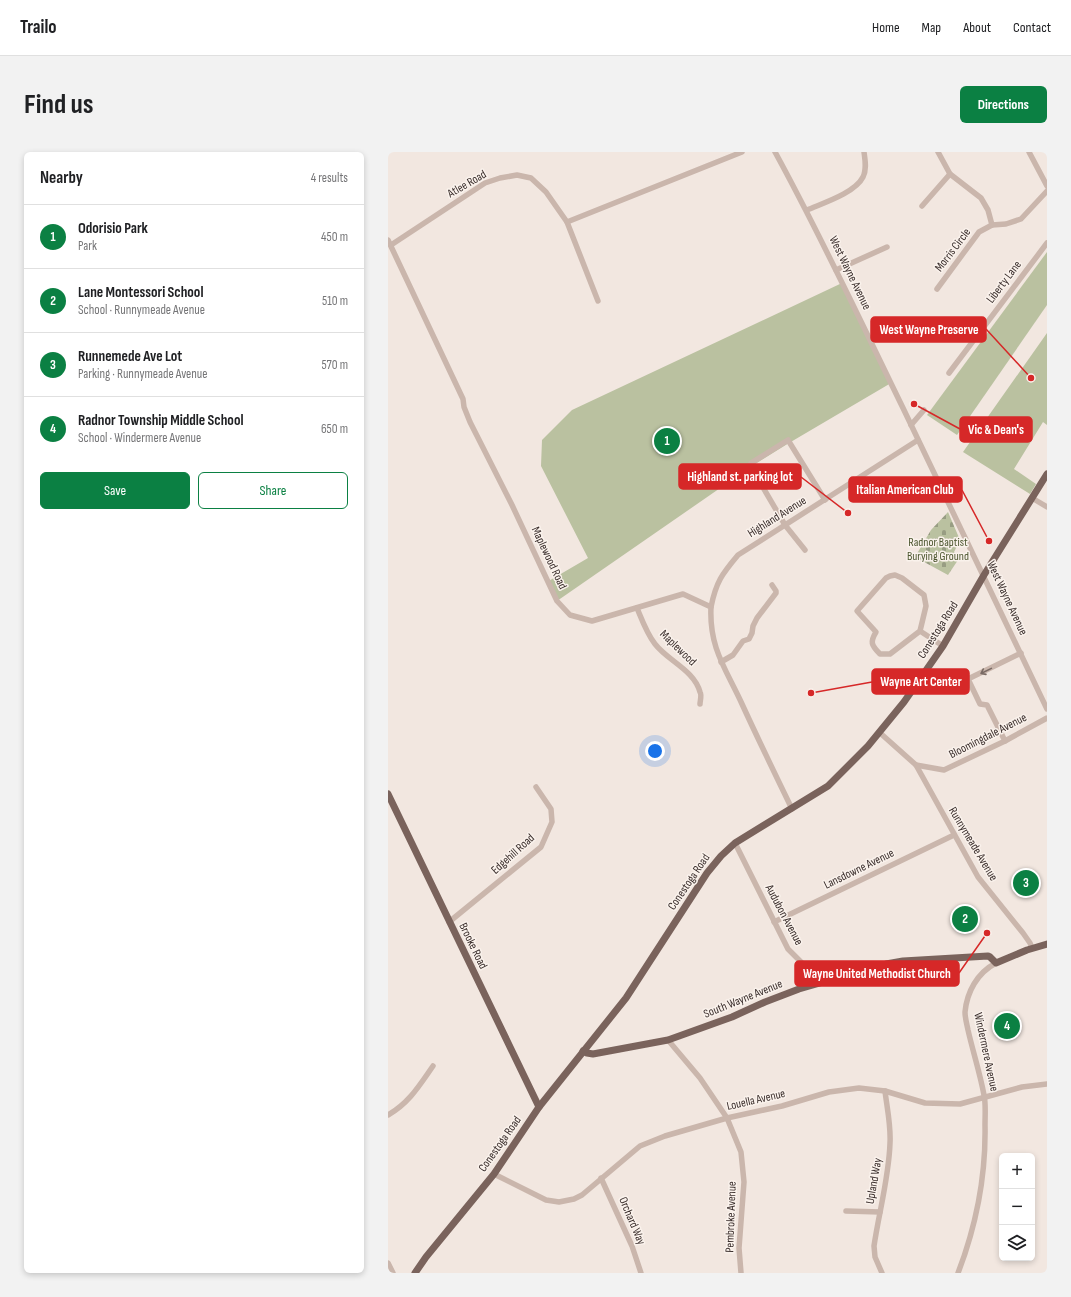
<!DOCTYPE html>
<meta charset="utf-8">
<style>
:root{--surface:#fff;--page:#f2f2f2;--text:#202124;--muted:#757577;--line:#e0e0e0;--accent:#0b8043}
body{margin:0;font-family:"Sofia Sans Condensed",sans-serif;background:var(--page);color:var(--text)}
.controls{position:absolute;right:12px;bottom:12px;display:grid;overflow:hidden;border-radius:6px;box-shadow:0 2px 6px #0003}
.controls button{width:36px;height:36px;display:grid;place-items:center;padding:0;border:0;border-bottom:1px solid var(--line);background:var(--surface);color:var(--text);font:20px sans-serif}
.you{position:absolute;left:267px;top:599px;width:14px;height:14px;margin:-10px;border:3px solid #fff;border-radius:50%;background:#1a73e8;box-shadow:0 0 0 6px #1a73e833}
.badge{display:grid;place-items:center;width:26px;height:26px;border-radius:50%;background:var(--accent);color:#fff;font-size:13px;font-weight:700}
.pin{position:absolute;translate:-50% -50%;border:2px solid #fff;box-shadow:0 1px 4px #0006}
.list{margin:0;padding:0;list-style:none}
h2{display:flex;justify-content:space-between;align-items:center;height:52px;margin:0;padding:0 16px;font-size:17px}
h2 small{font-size:13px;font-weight:400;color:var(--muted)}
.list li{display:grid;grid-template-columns:26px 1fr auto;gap:12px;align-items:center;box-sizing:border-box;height:64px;padding:0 16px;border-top:1px solid var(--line)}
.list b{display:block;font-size:15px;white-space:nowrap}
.list p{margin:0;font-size:13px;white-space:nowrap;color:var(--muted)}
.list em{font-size:13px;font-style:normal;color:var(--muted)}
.actions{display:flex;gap:8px;padding:12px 16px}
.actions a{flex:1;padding:9px 0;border:1px solid var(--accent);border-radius:6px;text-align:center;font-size:14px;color:var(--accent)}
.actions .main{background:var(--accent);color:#fff}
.icon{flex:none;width:22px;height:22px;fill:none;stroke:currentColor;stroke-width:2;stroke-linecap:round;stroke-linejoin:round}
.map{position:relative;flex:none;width:659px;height:1121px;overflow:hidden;border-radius:6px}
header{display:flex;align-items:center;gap:24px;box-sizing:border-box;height:56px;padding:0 20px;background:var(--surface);border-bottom:1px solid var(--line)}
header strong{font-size:19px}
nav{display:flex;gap:22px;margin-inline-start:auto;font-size:14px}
.intro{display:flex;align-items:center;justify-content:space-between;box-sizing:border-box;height:96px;padding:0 24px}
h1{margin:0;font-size:28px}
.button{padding:10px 18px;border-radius:6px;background:var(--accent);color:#fff;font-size:14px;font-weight:700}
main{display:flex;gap:24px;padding:0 24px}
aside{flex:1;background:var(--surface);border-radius:6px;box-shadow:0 2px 6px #0003}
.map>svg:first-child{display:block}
.cemetery{fill:url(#cemetery-stones)}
.green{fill:#bac1a0}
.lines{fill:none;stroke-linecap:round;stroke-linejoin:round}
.minor{stroke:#cab6ac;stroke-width:5.5}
.major{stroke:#7a635c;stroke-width:7}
.oneway{stroke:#7a6b65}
.labels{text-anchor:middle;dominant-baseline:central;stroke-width:3;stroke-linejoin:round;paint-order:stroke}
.street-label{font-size:12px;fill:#392d2b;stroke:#faf2ec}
.park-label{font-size:12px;fill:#4c562f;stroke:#faf2ec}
.leader{fill:none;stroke:#d62828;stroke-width:1.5}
.callout-dot{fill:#d62828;stroke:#faf2ec;stroke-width:1.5}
.callout{fill:#d62828;stroke:#d62828;stroke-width:1.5}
.callout-label{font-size:13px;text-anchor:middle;font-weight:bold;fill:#fff}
</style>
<header>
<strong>Trailo</strong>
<nav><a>Home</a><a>Map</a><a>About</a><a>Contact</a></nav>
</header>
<div class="intro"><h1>Find us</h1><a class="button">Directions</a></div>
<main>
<aside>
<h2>Nearby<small>4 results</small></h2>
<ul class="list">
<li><span class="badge">1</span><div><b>Odorisio Park</b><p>Park</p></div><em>450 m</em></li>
<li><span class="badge">2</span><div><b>Lane Montessori School</b><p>School · Runnymeade Avenue</p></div><em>510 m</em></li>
<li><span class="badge">3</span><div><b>Runnemede Ave Lot</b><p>Parking · Runnymeade Avenue</p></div><em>570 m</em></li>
<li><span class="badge">4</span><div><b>Radnor Township Middle School</b><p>School · Windermere Avenue</p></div><em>650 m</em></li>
</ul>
<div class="actions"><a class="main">Save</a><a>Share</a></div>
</aside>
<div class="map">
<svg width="659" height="1121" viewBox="0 0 659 1121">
<defs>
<pattern id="cemetery-stones" width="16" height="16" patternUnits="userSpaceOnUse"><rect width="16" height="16" fill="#bac1a0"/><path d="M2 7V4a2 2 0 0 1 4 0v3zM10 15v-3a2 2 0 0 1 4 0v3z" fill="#989d83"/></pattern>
</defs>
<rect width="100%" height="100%" fill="#f2e7e0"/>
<polygon class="cemetery" points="560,360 572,388 566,400 572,405 560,423 527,405 543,378"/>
<g class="green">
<polygon points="659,100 659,153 569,283 539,263"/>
<polygon points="454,131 503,231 401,291 364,314 169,449 159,430 200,406 153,314 154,288 184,258"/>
<polygon points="659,181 659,273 655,270 626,317 648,332 642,342 575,300"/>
</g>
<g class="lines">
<g class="minor">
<path d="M387,0C433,84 473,170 515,256C563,357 611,456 659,557"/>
<polyline points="550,0 562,22 593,46 600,58 604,73"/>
<polyline points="641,0 659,34"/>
<polyline points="534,54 562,22"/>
<path d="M419,58C435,51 467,41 475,25C479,17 477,8 476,0"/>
<polyline points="179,70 354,0"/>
<path d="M0,88L75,247L76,255L82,270L124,353L169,449L182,463L204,469L295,442L323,455C321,496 338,517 354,552C370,587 387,622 404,657"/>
<polyline points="3,93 97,31 112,26 129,23 143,26 158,40 179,70 210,149"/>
<polyline points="448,118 499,95"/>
<polyline points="549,137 591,80 604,73 618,72 633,67 659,39"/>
<polyline points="561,221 659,91"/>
<polyline points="523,273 536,258"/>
<polyline points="644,346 659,355"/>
<polyline points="417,398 397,373 363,315 363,311 400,288 437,348"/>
<path d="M323,455C328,430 334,422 350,403L530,288"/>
<path d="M249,456C254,468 259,482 267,492C280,509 306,518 312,540C314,543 312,549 312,552"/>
<path d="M532,479L502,502H492C483,493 482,490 488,480L469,459L498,426L502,424L507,423L514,426L536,443L538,454L532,479L555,494"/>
<polyline points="333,510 345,503 355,489 361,487 364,481 365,474 369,466 388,441 388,439 384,433"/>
<polyline points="491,580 528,613 556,618 617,589 659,566"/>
<polyline points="617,589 599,553 592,552 580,527 633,501"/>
<polyline points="528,613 590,725 635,781 642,791 644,796"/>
<polyline points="347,691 400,797 414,811 423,817 445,827"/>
<polyline points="61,770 153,695 164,670 163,657 148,635"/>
<polyline points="386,770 566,683"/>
<polyline points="280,888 312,926 339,966 353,1000 356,1030 351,1096 353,1121"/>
<path d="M0,963C21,951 31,934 45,914"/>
<polyline points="106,1022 158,1048 171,1050 186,1047 194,1043 252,994 277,984 339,966 394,954 441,940 471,936 497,939 537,951 572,952 634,935 659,932"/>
<polyline points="213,1026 244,1094 253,1121"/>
<polyline points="458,1059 492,1060"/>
<polyline points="0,1111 5,1121"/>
<path d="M494,1121L487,1105L486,1094C491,1060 501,1025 502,991C503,973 499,956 497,939"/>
<path d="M570,1121C588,1074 598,1024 597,973C597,963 598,952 596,943C592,921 585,900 580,878C579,873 577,866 577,860C579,840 589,821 608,811"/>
</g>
<g class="major">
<polyline points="0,642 151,955"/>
<polyline points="195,899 199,901 205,902 280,888 344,865 377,850 411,837 498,812 515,809 600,804 602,805 608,811 639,798 659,792"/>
<polyline points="27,1121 38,1105 106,1022 151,955 238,846 319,721 333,704 347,691 440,634 480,594 516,550 555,494 596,423 659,322"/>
</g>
</g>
<defs><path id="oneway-shaft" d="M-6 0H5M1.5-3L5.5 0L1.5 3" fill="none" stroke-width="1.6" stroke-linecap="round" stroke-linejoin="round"/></defs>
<use class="oneway" href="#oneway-shaft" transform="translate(598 519) rotate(154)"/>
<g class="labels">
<g class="street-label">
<text transform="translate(79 32) rotate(-30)">Atlee Road</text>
<text transform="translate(565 98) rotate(-53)">Morris Circle</text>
<text transform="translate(462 121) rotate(64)">West Wayne Avenue</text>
<text transform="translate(616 130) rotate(-53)">Liberty Lane</text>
<text transform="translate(389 365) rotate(-32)">Highland Avenue</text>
<text transform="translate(161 406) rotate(65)">Maplewood Road</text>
<text transform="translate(619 446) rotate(65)">West Wayne Avenue</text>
<text transform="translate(550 478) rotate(-58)">Conestoga Road</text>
<text transform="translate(290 496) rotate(44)">Maplewood</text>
<text transform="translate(600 584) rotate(-27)">Bloomingdale Avenue</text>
<text transform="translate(585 692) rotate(59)">Runnymeade Avenue</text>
<text transform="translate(125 702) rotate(-42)">Edgehill Road</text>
<text transform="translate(471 717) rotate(-26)">Lansdowne Avenue</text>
<text transform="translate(301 730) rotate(-56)">Conestoga Road</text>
<text transform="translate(396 763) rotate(62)">Audubon Avenue</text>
<text transform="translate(85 794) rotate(64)">Brooke Road</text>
<text transform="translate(355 847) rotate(-22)">South Wayne Avenue</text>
<text transform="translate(598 900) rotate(78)">Windermere Avenue</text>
<text transform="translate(368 948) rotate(-13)">Louella Avenue</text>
<text transform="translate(112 992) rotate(-55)">Conestoga Road</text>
<text transform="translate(486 1029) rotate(-80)">Upland Way</text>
<text transform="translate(343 1065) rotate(-88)">Pembroke Avenue</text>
<text transform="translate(244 1069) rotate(67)">Orchard Way</text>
</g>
<g class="park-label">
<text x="550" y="390">Radnor Baptist<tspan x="550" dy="14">Burying Ground</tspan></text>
</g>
</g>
<path class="leader" d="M643 226L598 177M526 252L572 277M460 361L413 325M601 389L574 338M423 541L484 530M599 781L571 821"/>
<g class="callout-dot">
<circle cx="643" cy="226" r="4"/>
<circle cx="526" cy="252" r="4"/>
<circle cx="460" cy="361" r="4"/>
<circle cx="601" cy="389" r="4"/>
<circle cx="423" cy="541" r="4"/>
<circle cx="599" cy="781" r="4"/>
</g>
<g class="callout">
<rect x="483" y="165" width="115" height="25" rx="4"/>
<rect x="572" y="265" width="72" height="25" rx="4"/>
<rect x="291" y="312" width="122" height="25" rx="4"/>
<rect x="461" y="325" width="113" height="25" rx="4"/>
<rect x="484" y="517" width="97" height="25" rx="4"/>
<rect x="407" y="809" width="164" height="25" rx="4"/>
</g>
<g class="callout-label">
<text x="541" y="182">West Wayne Preserve</text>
<text x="608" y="282">Vic &amp; Dean's</text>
<text x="352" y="329">Highland st. parking lot</text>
<text x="517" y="342">Italian American Club</text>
<text x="533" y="534">Wayne Art Center</text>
<text x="489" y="826">Wayne United Methodist Church</text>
</g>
</svg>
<div class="controls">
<button>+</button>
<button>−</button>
<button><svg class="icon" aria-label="layers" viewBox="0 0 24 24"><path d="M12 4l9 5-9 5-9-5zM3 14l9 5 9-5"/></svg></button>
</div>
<div class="you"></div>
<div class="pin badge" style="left:279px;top:289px">1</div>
<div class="pin badge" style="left:577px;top:767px">2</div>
<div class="pin badge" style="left:638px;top:731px">3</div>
<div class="pin badge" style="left:619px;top:874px">4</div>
</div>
</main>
